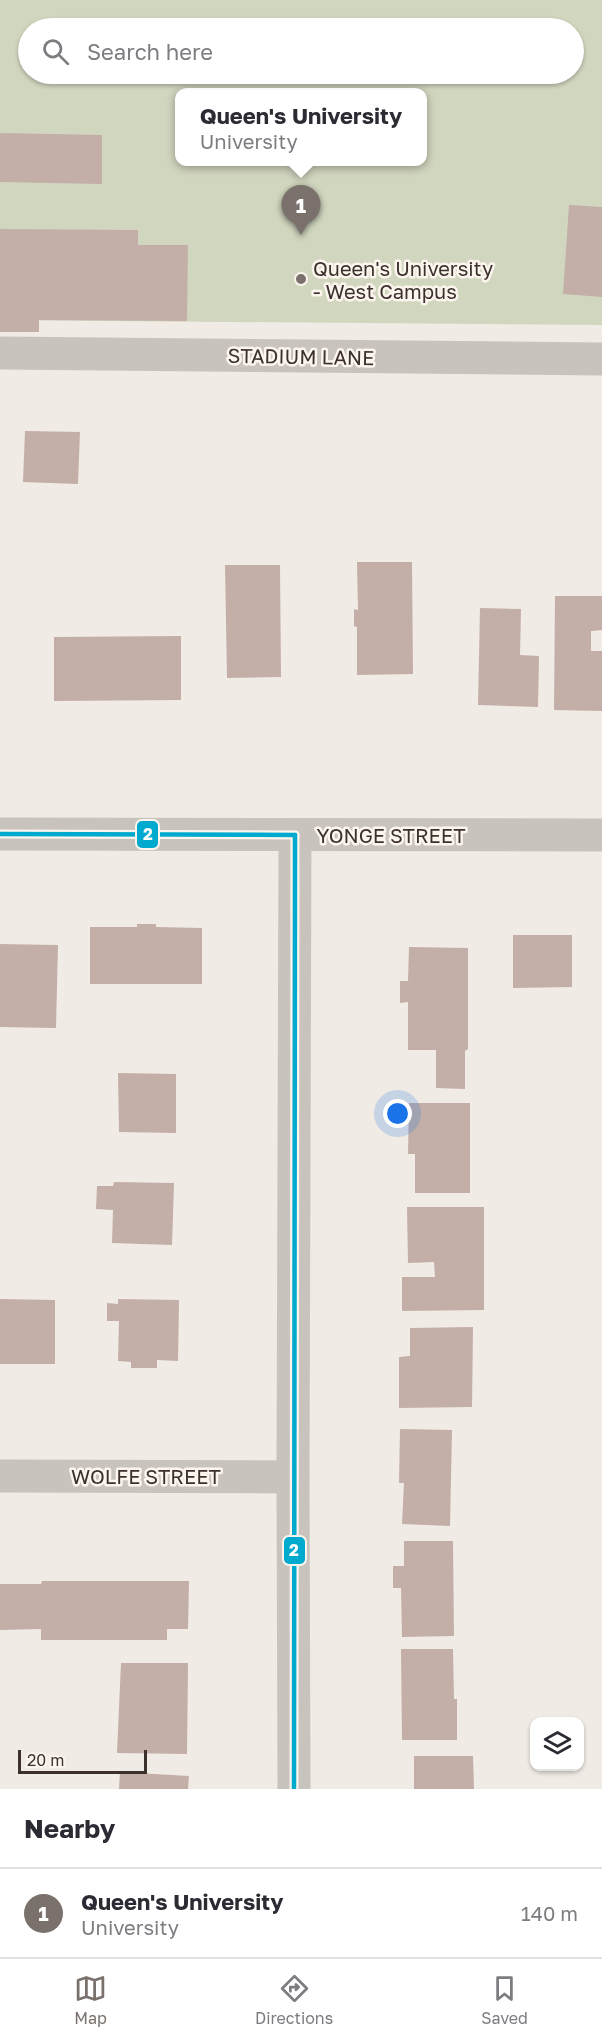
<!DOCTYPE html>
<style>
:root{--surface:#fff;--page:#f7f7f7;--text:#2b2b33;--muted:#7c7c81;--line:#e1e1e2;--accent:#7a716c}
body{margin:0;font-family:"Golos Text",sans-serif;background:var(--page);color:var(--text)}
.controls{position:absolute;right:18px;bottom:18px;display:grid;overflow:hidden;border-radius:12px;box-shadow:0 2px 4px #0004}
.controls button{width:54px;height:54px;display:grid;place-items:center;padding:0;border:0;border-bottom:2px solid var(--line);background:var(--surface);color:var(--text);font:30px sans-serif}
.scale{position:absolute;left:18px;bottom:15px;width:129px;box-sizing:border-box;padding-left:6px;border:3px solid #3b302b;border-top:0;font-size:16px;line-height:21px;white-space:nowrap;color:#3b302b;-webkit-text-stroke:4px #fbf5ee;paint-order:stroke}
.you{position:absolute;left:398px;top:1114px;width:21px;height:21px;margin:-15px;border:4px solid #fff;border-radius:50%;background:#1a73e8;box-shadow:0 0 0 9px #1a73e833}
.badge{display:grid;place-items:center;width:39px;height:39px;border-radius:50%;background:var(--accent);color:#fff;font-size:20px;font-weight:700}
.pin{position:absolute;translate:-50% -50px;filter:drop-shadow(0 2px 3px #0008)}
.pin::after{content:'';position:absolute;top:32px;width:21px;height:18px;background:inherit;clip-path:polygon(0 0,100% 0,50% 100%)}
.popup{position:absolute;left:175px;top:88px;width:252px;height:78px;box-sizing:border-box;display:grid;place-content:center;border-radius:12px;background:var(--surface);filter:drop-shadow(0 2px 4px #0005);font-size:20px;white-space:nowrap;color:var(--muted)}
.popup b{font-size:22px;color:var(--text)}
.popup::after{content:'';position:absolute;left:50%;top:100%;margin-left:-12px;border:12px solid transparent;border-top-color:var(--surface)}
.list{margin:0;padding:0;list-style:none}
h2{display:flex;justify-content:space-between;align-items:center;height:78px;margin:0;padding:0 24px;font-size:26px}
h2 small{font-size:20px;font-weight:400;color:var(--muted)}
.list li{display:grid;grid-template-columns:39px 1fr auto;gap:18px;align-items:center;box-sizing:border-box;height:90px;padding:0 24px;border-top:2px solid var(--line)}
.list b{display:block;font-size:22px;white-space:nowrap}
.list p{margin:0;font-size:20px;white-space:nowrap;color:var(--muted)}
.list em{font-size:20px;font-style:normal;color:var(--muted)}
.icon{flex:none;width:33px;height:33px;fill:none;stroke:currentColor;stroke-width:2;stroke-linecap:round;stroke-linejoin:round}
.map{position:relative;flex:none;width:602px;height:1789px;overflow:hidden}
.search{position:absolute;background:var(--surface);box-shadow:0 2px 4px #0004;left:18px;right:18px;top:18px;height:66px;display:flex;align-items:center;gap:15px;box-sizing:border-box;padding:0 21px;border-radius:33px;color:var(--muted);font-size:22px}
.sheet{height:168px;background:var(--surface)}
nav{display:flex;justify-content:space-around;align-items:center;box-sizing:border-box;height:84px;border-top:2px solid var(--line);background:var(--surface);font-size:16px;color:var(--muted)}
nav a{display:grid;justify-items:center;gap:3px}
nav .on{color:var(--accent)}
.map>svg:first-child{display:block}
.green{fill:#d1d6bf;fill-rule:evenodd}
.building{fill:#c3afa7}
.lines{fill:none;stroke-linecap:round;stroke-linejoin:round}
.minor{stroke:#c9c3be;stroke-width:33}
.bus-1-casing{stroke:#fbf5ee;stroke-width:9}
.bus-1{stroke:#00a9ce;stroke-width:4.5}
.poi-dot{fill:#7a716c;stroke:#fbf5ee;stroke-width:2}
.labels{text-anchor:middle;dominant-baseline:central;stroke-width:5;stroke-linejoin:round;paint-order:stroke}
.poi-label{font-size:20px;fill:#3b302b;stroke:#fbf5ee;text-anchor:start}
.street-label{font-size:20px;fill:#3b302b;stroke:#fbf5ee}
.line-badge{stroke:#fbf5ee;stroke-width:2}
.badge-label{font-size:16px;text-anchor:middle;font-weight:bold;fill:#fff}
</style>
<div class="map">
<svg width="602" height="1789" viewBox="0 0 602 1789">
<rect width="100%" height="100%" fill="#f0ebe5"/>
<path class="green" d="M0,0H602V325L0,320ZM28,28H574V74H28ZM180,92H422V162H180Z"/>
<g class="building">
<polygon points="0,133 102,135 102,184 0,182"/>
<polygon points="569,205 602,207 602,297 563,294"/>
<polygon points="0,229 138,230 138,245 188,245 187,321 39,320 39,332 0,332"/>
<polygon points="25,431 80,432 78,484 23,482"/>
<polygon points="357,562 412,562 413,674 357,675 357,627 354,626 354,609 358,610"/>
<polygon points="225,565 280,565 281,677 227,678"/>
<polygon points="555,596 602,596 602,630 591,631 591,651 602,651 602,711 554,710"/>
<polygon points="480,608 521,609 520,655 539,656 538,707 478,705"/>
<polygon points="181,636 181,700 54,701 54,637"/>
<polygon points="137,924 156,924 156,927 202,928 202,984 90,984 90,927 137,927"/>
<polygon points="513,935 572,935 572,987 513,988"/>
<polygon points="0,944 58,945 56,1028 0,1027"/>
<polygon points="409,947 468,948 468,1049 465,1051 465,1089 436,1088 436,1050 408,1050 408,1002 400,1003 400,981 408,981"/>
<polygon points="118,1073 176,1074 176,1133 119,1132"/>
<polygon points="409,1103 470,1103 470,1193 415,1193 415,1154 408,1154"/>
<polygon points="114,1182 174,1183 172,1245 112,1243 113,1210 96,1209 97,1186 113,1186"/>
<polygon points="407,1207 484,1207 484,1310 402,1311 402,1277 435,1277 434,1262 408,1263"/>
<polygon points="0,1299 55,1300 55,1364 0,1364"/>
<polygon points="118,1299 179,1300 178,1361 157,1360 157,1368 131,1368 131,1362 118,1361 119,1321 107,1321 107,1303 118,1304"/>
<polygon points="473,1327 472,1407 399,1408 399,1357 410,1356 410,1328"/>
<polygon points="400,1429 452,1430 450,1526 402,1524 404,1483 399,1483"/>
<polygon points="404,1541 453,1541 454,1636 402,1637 401,1588 393,1588 393,1566 404,1566"/>
<polygon points="42,1581 189,1581 188,1629 167,1629 167,1640 41,1640 41,1629 0,1630 0,1584 41,1584"/>
<polygon points="401,1649 453,1649 454,1699 457,1699 457,1740 402,1740"/>
<polygon points="121,1663 188,1663 187,1754 117,1753"/>
<polygon points="414,1756 473,1756 474,1789 414,1789"/>
<polygon points="120,1772 189,1776 188,1789 119,1789"/>
</g>
<g class="lines">
<g class="minor">
<polyline points="0,353 602,359"/>
<polyline points="0,834 602,835"/>
<polyline points="0,1476 293,1477"/>
<polyline points="294,1789 293,1477 295,835"/>
</g>
<defs>
<g id="bus-1">
<polyline points="0,834 295,835"/>
<polyline points="294,1789 295,835"/>
</g>
</defs>
<use href="#bus-1" class="bus-1-casing"/>
<use href="#bus-1" class="bus-1"/>
</g>
<circle class="poi-dot" cx="301" cy="279" r="6"/>
<g class="labels">
<g class="poi-label">
<text x="313" y="268">Queen's University<tspan x="313" dy="23">- West Campus</tspan></text>
</g>
<g class="street-label">
<text transform="translate(301 356) rotate(1)">STADIUM LANE</text>
<text x="391" y="835">YONGE STREET</text>
<text x="146" y="1476">WOLFE STREET</text>
</g>
</g>
<g class="line-badge">
<rect x="136" y="820" width="23" height="29" rx="6" fill="#00a9ce"/>
<rect x="283" y="1536" width="23" height="29" rx="6" fill="#00a9ce"/>
</g>
<g class="badge-label">
<text x="148" y="840">2</text>
<text x="294" y="1556">2</text>
</g>
</svg>
<div class="controls">
<button><svg class="icon" aria-label="layers" viewBox="0 0 24 24"><path d="M12 4l9 5-9 5-9-5zM3 14l9 5 9-5"/></svg></button>
</div>
<div class="scale">20 m</div>
<div class="you"></div>
<div class="pin badge" style="left:301px;top:235px">1</div>
<div class="popup"><b>Queen's University</b>University</div>
<div class="search"><svg class="icon" aria-label="search" viewBox="0 0 24 24"><circle cx="10" cy="10" r="6"/><path d="M15 15l6 6"/></svg>Search here</div>
</div>
<section class="sheet">
<h2>Nearby<small></small></h2>
<ul class="list">
<li><span class="badge">1</span><div><b>Queen's University</b><p>University</p></div><em>140 m</em></li>
</ul>
</section>
<nav>
<a class="on"><svg class="icon" aria-label="map" viewBox="0 0 24 24"><path d="M3 6l6-2 6 2 6-2v14l-6 2-6-2-6 2zM9 4v14M15 6v14"/></svg>Map</a>
<a><svg class="icon" aria-label="directions" viewBox="0 0 24 24"><path d="M12 3l9 9-9 9-9-9zM9 14v-3h6M13 9l2 2-2 2"/></svg>Directions</a>
<a><svg class="icon" aria-label="saved" viewBox="0 0 24 24"><path d="M7 4h10v16l-5-4-5 4z"/></svg>Saved</a>
</nav>
